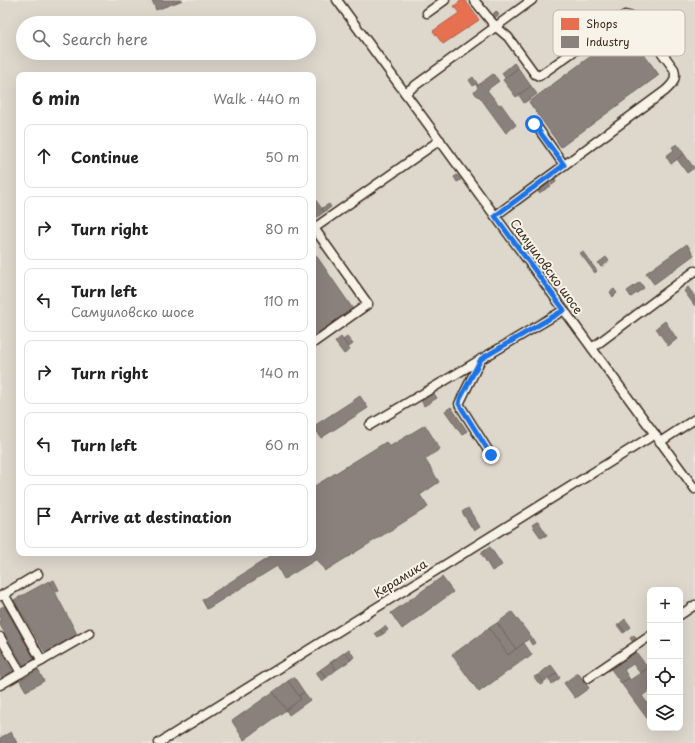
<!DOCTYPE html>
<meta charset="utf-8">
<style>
:root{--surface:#fff;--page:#f2f2f2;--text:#222;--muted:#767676;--line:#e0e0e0}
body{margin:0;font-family:"Playpen Sans",sans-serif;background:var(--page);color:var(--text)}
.controls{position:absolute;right:12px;bottom:12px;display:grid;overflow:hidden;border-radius:8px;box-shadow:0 4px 16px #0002}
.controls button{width:36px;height:36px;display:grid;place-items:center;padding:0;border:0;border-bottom:1px solid var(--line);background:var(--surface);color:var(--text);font:20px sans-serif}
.stop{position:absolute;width:12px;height:12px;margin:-9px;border:3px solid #1a73e8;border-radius:50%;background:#fff}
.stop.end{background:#1a73e8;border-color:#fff;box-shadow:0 1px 4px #0008}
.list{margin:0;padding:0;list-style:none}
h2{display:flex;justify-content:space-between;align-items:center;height:52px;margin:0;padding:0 16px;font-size:17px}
h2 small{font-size:13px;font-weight:400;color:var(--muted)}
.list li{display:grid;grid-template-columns:26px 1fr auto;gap:12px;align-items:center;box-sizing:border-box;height:64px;margin:0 8px 8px;padding:0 8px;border:1px solid var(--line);border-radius:8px}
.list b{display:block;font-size:15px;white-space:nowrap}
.list p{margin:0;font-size:13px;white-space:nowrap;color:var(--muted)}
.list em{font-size:13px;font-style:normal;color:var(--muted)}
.icon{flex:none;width:22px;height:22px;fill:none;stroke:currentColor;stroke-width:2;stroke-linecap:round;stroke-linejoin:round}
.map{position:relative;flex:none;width:695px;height:743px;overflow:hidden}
.search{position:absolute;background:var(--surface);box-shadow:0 4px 16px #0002;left:16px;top:16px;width:300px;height:44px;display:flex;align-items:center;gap:10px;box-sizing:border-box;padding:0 14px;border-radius:22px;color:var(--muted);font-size:15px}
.panel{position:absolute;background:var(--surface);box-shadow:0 4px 16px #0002;left:16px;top:72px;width:300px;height:484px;border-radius:8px}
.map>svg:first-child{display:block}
.built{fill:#ddd7cc;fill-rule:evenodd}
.shops{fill:#e76f51;stroke:#b35a42}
.industry{fill:#8a817c;stroke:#726760}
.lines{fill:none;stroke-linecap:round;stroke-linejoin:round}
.minor-casing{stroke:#3b2a1e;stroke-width:11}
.minor{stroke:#f7f3e8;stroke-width:8}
.route{stroke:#1a73e8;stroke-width:5}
.labels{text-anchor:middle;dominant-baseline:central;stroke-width:4;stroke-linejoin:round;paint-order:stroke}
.street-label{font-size:12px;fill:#3b2a1e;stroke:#f7f3e8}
.key{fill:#f7f3e8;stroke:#bfb7ab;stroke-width:1}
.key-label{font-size:11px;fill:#3b2a1e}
</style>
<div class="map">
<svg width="695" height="743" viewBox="0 0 695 743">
<rect width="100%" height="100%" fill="#ece7dc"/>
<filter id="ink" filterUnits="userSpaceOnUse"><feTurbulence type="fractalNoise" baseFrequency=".025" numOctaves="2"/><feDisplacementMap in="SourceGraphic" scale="8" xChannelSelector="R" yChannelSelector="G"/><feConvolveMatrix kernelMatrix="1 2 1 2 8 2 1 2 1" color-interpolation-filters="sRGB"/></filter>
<g filter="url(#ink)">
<path class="built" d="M0,0H695V743H0ZM23,23H309V53H23ZM19,75H313V553H19ZM650,590H680V728H650Z"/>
<polygon class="shops" points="462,0 465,0 479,20 443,44 433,31 459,13 454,6"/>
<g class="industry">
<polygon points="152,0 183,0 156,10"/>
<polygon points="496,11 499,15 494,18 492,15"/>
<polygon points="626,30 659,75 561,147 529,102"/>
<polygon points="514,63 518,68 505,78 502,73"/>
<polygon points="518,68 531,86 516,97 503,80"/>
<polygon points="493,74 499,81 487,90 499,105 501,104 516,125 506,133 479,96 478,97 474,92 478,88 477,86"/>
<polygon points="473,77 478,85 477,86 475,84 473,86 469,80"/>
<polygon points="531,86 537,94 524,103 519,95"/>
<polygon points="677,144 684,154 671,164 666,156 674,150 672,147"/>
<polygon points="684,154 694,168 687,173 677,159"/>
<polygon points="457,175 461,180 457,182 454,177"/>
<polygon points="554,177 556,182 552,185 550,180"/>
<polygon points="548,181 551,186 539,193 536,187"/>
<polygon points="313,196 324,212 313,220"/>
<polygon points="329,204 331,207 324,212 322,208"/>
<polygon points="687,244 694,255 654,284 646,273"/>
<polygon points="313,251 355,312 313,341"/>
<polygon points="583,252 597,271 595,273 580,253"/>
<polygon points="606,257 609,261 601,267 598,263"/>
<polygon points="640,282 644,288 631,297 627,291"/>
<polygon points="688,287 695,297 695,306 684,291"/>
<polygon points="614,289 617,293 613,297 610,292"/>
<polygon points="665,321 677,339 668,346 656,328"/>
<polygon points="341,337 350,350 344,354 335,342"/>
<polygon points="347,337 353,344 349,347 343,340"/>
<polygon points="433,392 437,398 424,406 421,400"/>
<polygon points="360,396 368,408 321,438 314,426"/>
<polygon points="451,407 467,431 462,435 445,411"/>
<polygon points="425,425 440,449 425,459 439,482 420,495 428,507 325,571 317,559 284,579 277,566 207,609 202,600 271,556 269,553 313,553 313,487 386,442 389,447"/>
<polygon points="468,508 480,527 474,531 462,512"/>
<polygon points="538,521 547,535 541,538 532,525"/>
<polygon points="490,547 502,565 492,571 481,553"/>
<polygon points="442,577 453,592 402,629 391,613"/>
<polygon points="54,580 59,590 55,592 50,582"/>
<polygon points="49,581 78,636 46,654 14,600"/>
<polygon points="4,606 35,660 24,666 0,625 0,608"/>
<polygon points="512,612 531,637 516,649 497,623"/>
<polygon points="625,619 631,627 625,632 619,624"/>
<polygon points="497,623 516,649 508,655 489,628"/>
<polygon points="619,624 625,632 623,633 617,625"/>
<polygon points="385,626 388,630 383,634 380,630"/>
<polygon points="489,628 508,655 524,643 532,655 527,659 526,658 479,692 452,655"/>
<polygon points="380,630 383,634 378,637 375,633"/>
<polygon points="634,635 636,638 632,641 630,638"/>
<polygon points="532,638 535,643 532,645 529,640"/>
<polygon points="349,649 354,657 351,660 345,652"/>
<polygon points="0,650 13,672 2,679 0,675"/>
<polygon points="345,652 351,660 336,670 331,662"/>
<polygon points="636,652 648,668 640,673 633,664 624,670 629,678 621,683 611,669"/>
<polygon points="331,662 336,670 326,678 320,670"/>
<polygon points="551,665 557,673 543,682 538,675"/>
<polygon points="648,668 650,671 650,690 642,696 650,707 649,721 621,683 629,678 630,680"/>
<polygon points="38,670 44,681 26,691 20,681"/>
<polygon points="320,670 326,678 322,681 316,673"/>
<polygon points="557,673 560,678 552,684 548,679"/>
<polygon points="578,673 589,688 575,698 564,683"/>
<polygon points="538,675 544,683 540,685 534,677"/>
<polygon points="294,677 304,692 299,696 288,681"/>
<polygon points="288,681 301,699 286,710 273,692"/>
<polygon points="273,692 286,710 244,740 232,721"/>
<polygon points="304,692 310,700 289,715 286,710 301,699 299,696"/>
<polygon points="11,732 17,743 0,743 0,738"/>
</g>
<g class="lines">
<defs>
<g id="minor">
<polyline points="337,0 695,489"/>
<path d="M474,0L495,26L508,37L535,74L539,76L625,15L633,17L639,22L674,69C677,79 673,84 665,91L495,216"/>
<polyline points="427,13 445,0"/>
<polyline points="405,93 532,0"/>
<polyline points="535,124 564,165"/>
<polyline points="313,229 440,140"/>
<polyline points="313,343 368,304 314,228"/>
<polyline points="592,348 695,271"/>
<polyline points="481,359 459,404 491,455"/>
<polyline points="370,425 564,310"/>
<polyline points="660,442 695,419"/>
<polyline points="4,594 42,661"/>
<polyline points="1,596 38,574"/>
<polyline points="680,615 695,605"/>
<polyline points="0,637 21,673"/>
<polyline points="588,678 650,636"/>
<polyline points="0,685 90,633"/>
<polyline points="159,743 655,434"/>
</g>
</defs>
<use href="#minor" class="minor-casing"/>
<use href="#minor" class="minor"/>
</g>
</g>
<g class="lines" filter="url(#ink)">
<polyline class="route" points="491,455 459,404 460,399 481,359 564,310 495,216 564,165 534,124"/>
</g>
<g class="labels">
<g class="street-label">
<text transform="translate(547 266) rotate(54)">Самуиловско шосе</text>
<text transform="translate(400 578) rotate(-32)">Керамика</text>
</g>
</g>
<rect x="553" y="10" width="132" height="46" rx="6" class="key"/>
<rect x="561" y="18" width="18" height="12" fill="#e76f51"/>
<rect x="561" y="36" width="18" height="12" fill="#8a817c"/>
<g class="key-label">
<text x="586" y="28">Shops</text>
<text x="586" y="46">Industry</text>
</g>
</svg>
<div class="controls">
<button>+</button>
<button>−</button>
<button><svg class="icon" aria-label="locate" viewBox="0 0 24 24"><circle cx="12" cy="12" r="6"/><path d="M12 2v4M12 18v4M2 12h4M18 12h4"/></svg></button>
<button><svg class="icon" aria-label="layers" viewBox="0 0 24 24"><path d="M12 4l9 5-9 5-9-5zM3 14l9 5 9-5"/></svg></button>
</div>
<div class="stop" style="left:534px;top:124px"></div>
<div class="stop end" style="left:491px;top:455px"></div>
<div class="search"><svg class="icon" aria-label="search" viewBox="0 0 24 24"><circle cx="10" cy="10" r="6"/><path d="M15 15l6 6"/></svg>Search here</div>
<section class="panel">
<h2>6 min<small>Walk · 440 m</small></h2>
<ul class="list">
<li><svg class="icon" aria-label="ahead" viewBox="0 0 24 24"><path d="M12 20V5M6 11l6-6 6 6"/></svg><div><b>Continue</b></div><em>50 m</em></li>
<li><svg class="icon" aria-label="right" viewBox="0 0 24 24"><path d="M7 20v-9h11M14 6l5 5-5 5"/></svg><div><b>Turn right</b></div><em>80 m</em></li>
<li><svg class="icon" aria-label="left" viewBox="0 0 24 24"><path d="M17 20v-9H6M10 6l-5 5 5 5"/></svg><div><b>Turn left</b><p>Самуиловско шосе</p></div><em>110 m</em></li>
<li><svg class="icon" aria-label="right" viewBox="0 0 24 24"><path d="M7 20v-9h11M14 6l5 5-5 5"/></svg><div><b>Turn right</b></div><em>140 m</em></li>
<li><svg class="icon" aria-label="left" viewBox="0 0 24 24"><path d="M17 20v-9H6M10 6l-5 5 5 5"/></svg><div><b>Turn left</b></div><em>60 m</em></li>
<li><svg class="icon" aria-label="arrive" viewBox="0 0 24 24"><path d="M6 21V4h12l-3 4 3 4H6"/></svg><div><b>Arrive at destination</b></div></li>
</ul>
</section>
</div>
